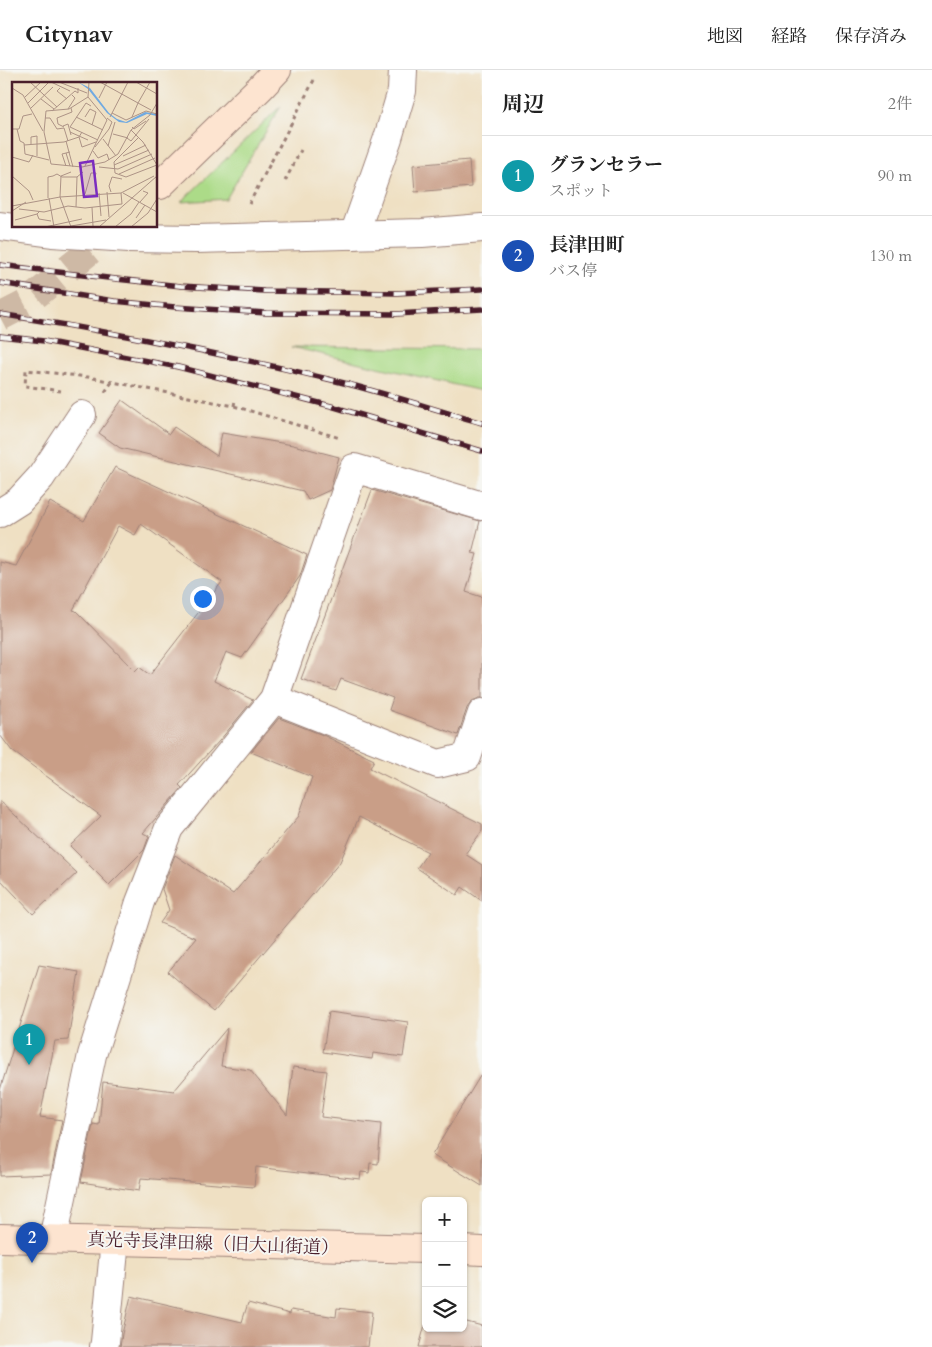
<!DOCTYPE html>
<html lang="ja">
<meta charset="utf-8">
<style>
:root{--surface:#fff;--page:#f6f6f6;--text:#222;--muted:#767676;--line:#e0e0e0;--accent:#111827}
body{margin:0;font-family:Cardo,"Noto Serif JP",serif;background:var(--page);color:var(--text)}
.controls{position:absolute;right:15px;bottom:15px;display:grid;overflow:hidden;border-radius:8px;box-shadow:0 1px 4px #0004}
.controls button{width:45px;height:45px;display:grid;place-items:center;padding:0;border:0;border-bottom:1px solid var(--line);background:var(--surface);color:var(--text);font:25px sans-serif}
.you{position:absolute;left:202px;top:528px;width:18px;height:18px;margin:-12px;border:4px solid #fff;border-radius:50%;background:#1a73e8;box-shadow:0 0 0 8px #1a73e833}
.badge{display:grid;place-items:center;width:32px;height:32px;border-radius:50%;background:var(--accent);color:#fff;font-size:16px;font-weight:700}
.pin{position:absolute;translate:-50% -41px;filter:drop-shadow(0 1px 2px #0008)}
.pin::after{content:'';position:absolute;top:26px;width:18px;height:15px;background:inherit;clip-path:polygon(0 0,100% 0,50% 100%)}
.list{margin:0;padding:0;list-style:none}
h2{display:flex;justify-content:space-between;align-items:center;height:65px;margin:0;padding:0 20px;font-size:21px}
h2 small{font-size:16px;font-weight:400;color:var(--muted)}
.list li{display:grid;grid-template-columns:32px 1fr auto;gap:15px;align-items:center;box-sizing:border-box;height:80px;padding:0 20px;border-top:1px solid var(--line)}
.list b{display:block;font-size:19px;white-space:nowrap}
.list p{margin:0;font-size:16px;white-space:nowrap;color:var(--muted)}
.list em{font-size:16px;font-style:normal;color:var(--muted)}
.icon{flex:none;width:28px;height:28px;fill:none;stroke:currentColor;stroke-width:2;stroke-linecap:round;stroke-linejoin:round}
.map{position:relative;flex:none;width:482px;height:1277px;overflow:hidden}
header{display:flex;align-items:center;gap:30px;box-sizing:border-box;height:70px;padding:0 25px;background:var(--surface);border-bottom:1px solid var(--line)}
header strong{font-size:24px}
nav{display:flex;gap:28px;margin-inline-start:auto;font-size:18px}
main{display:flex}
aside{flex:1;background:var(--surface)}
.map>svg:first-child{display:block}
.green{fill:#acdb88;stroke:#7b7d5a}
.building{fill:#c99e87;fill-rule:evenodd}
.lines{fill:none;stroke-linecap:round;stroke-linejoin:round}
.secondary-tunnel{stroke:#ceb9a5;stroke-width:28;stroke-dasharray:28 14;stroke-linecap:butt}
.minor-casing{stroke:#9c8077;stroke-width:30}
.tertiary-casing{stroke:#9c8077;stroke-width:30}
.secondary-casing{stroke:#9c8077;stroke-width:30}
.path{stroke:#9c8077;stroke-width:3;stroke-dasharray:4 4;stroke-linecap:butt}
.minor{stroke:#fff;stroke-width:28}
.tertiary{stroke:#fff;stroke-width:28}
.secondary{stroke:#fde4d0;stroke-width:28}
.rail-casing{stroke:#4a1f2b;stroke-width:5.5}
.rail{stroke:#f6f6f2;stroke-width:4;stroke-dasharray:11;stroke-linecap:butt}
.labels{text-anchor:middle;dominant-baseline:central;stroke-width:4;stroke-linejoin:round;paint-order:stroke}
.street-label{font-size:18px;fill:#4a1f2b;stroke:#f6f6f2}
.inset-road{fill:none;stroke:#ad9386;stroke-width:1}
.view{fill:#7b2cbf;fill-opacity:0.15;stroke:#7b2cbf;stroke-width:2.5}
.inset-edge{fill:none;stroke:#4a1f2b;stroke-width:2.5}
</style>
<header>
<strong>Citynav</strong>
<nav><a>地図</a><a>経路</a><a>保存済み</a></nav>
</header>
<main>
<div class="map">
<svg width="482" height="1277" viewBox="0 0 482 1277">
<rect width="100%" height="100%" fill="#f6f6f2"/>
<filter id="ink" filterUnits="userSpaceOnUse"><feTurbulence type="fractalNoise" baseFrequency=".02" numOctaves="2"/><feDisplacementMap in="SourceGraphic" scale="10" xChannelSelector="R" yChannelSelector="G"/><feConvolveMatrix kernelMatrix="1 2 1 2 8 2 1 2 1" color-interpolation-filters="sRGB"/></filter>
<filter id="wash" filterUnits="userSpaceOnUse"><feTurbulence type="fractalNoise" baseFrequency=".0096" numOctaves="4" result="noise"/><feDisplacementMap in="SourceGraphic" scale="20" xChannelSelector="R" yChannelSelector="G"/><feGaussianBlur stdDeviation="1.12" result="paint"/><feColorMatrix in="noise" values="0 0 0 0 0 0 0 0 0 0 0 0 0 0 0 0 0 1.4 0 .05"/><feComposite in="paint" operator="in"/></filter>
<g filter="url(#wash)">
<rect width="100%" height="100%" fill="#efe0c3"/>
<g class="green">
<polygon points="281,36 226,129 181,132"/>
<polygon points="291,277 482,279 482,321"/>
</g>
<g id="blocks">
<g class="building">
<polygon points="469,90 471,117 415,122 413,95"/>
<polygon points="122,330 169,364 174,357 217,386 222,363 293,375 339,387 330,420 308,430 303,421 120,378 99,363"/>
<path d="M115,397L307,485L300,506L242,588L226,582L214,611L253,630L220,670L179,715L182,718L143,763L149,766L144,780L109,815L70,776L101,746L12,681L0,665V492L16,496L50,432L84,451ZM141,454L222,512L150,605L139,597L135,601L76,541L73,540L118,456L135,465Z"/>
<polygon points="372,420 480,451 472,483 477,484 466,522 482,527 482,628 479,628 472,631 467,638 458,665 389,640 393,628 341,609 336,621 301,609"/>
<polygon points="279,648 323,665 374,690 370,698 482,754 482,761 465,784 482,795 482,831 462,817 457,825 417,798 428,782 359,747 340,792 214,941 168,902 196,868 160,853 169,840 162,819 175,785 233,824 299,746 312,707 251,682"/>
<polygon points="0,731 77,803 33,844 0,809"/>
<polygon points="39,895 79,902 68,970 55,971 40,1047 62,1050 51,1104 0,1106 0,1020"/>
<polygon points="329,941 408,952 403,987 373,983 372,989 323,982"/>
<polygon points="227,958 221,996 250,1000 287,1045 293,997 327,1001 321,1047 381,1054 378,1094 370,1093 369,1103 361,1102 360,1109 256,1097 254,1117 141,1108 139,1121 81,1112 93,1054 99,1055 103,1012 174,1021"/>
<polygon points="482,1003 482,1116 432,1085"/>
<polygon points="131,1226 242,1252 248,1233 290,1244 291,1240 336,1247 337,1238 372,1242 368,1277 120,1277 122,1264"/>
<polygon points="426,1251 426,1258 463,1258 463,1251 482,1256 482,1277 419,1277"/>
</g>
</g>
</g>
<g filter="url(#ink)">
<use href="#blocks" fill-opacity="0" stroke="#9c8077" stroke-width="1"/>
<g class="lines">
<polyline class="secondary-tunnel" points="0,247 25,234 96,176 117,156"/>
<defs>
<g id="minor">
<polyline points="0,443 19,431 41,407 82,345"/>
<polyline points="274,629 438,694 467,687 482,643"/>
<polyline points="53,1169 92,985 140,832 169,758 274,629 354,398 482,436"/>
<polyline points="104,1277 105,1272 115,1171"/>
</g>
<g id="tertiary">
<polyline points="0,156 52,163 129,168 196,169 422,163 482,158"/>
<polyline points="354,165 388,68 402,21 403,0"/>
</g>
<g id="secondary">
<polyline points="160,115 261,17 277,0"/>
<polyline points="0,1168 426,1179"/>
<polyline points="463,1180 482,1181"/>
</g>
</defs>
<use href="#minor" class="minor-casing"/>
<use href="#tertiary" class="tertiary-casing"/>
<use href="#secondary" class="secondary-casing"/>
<g class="path">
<polyline points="285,111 301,80"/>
<polyline points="249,134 314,10"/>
<polyline points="61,321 25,316 26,300 88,307 234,336 340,368"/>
<polyline points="105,322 112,312"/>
<polyline points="234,336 235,330"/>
</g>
<use href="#minor" class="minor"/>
<use href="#tertiary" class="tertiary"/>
<use href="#secondary" class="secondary"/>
<defs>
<g id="rail">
<polyline points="0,195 116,209 181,216 264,221 397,223 482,219"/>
<polyline points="0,213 114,231 175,237 266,243 396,244 482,239"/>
<path d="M0,244C113,262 225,284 336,311C385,323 433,339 482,353"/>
<polyline points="0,266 44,271 178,297 331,336 482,381"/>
</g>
</defs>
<use href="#rail" class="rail-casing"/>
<use href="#rail" class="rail"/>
</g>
</g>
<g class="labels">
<g class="street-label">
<text transform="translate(213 1174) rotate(2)">真光寺長津田線（旧大山街道）</text>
</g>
</g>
<g transform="translate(12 12)">
<rect width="145" height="145" fill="#efe0c3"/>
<path d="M66,0L78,6L97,31L105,37L114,40L133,30L145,32V34L135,32L115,41L107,40L95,31L76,7Z" fill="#71aae1"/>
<path class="inset-road" d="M18,0L45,25M39,0L58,9M47,0L75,11M88,0L126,21L138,0M124,0L145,12M0,6L11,13L31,49M48,6L45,9L55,17M13,15L29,0M76,15L57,27L34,29L32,50L39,82L70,85L93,80L106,72L119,48M87,16L95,0M29,17L42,27M16,21L37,0M145,21L138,33L119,48L131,60L145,83M79,24L74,21L58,45L86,58M19,26L41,5M56,27L63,16L60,13M40,29L63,9L66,11V6M100,31L114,38L134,29L145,32M64,35L91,48M73,35L78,27L84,30L80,43M98,35L116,0M120,35L126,21L139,28M33,36H38L45,47L52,46L56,59M51,44L56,42L59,53M52,45L46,42L45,36L60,30L59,26M120,45L122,47L134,39M0,47H7L11,34L20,32M5,47L8,59L12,61L13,72L37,78M58,50L76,58M101,52L116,56M67,55L70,65L84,60M127,55L102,80L103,91L114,95L145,83M115,56L119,59L137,37M91,57L104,74M54,59L61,85M19,62V55L25,54V74M12,63L52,60L67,55L70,50M96,64L103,40M83,65L97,47L100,40L95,36M81,69L86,76L95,72L97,78M111,74L134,63M0,75L17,80L21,73M102,83L137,68M54,84L50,72L54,71M58,84L54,71L58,70M73,84L95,38L76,15L77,0M87,85L106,87L140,72M59,90L49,94L48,115L109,111L142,94M107,92L143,76M0,94L17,109L21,118M41,94L45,92L50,95H65L71,90M95,110L97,135M99,110L97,104L100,95L110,97M87,111L89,134M111,111L145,130M73,112L79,91H84L83,95M36,116V95L41,94M37,116L42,145M128,120L136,111L131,109M0,124L48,115L59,145M64,125L65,95M80,125L81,144M7,127L32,130L56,124L73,126L110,122L109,111M0,129L14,120M28,129L25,132L27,137L39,139M124,136L133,123M3,138L25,132M59,144L94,138M33,145L70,137M87,145L145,94M103,145L119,132L127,120M119,145L136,131L145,117"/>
<path class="view" d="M81,79L85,114L72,115L68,81Z"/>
<rect width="145" height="145" class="inset-edge"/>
</g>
</svg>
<div class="controls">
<button>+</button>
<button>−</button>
<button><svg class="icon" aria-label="layers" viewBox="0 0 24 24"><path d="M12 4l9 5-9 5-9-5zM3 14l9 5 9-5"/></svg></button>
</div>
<div class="you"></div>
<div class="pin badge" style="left:29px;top:995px;background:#0f9aa8">1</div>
<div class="pin badge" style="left:32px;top:1193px;background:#1a4fb4">2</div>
</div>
<aside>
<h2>周辺<small>2件</small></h2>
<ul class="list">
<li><span class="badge" style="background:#0f9aa8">1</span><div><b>グランセラー</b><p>スポット</p></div><em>90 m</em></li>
<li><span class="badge" style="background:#1a4fb4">2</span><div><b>長津田町</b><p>バス停</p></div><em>130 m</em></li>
</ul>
</aside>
</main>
